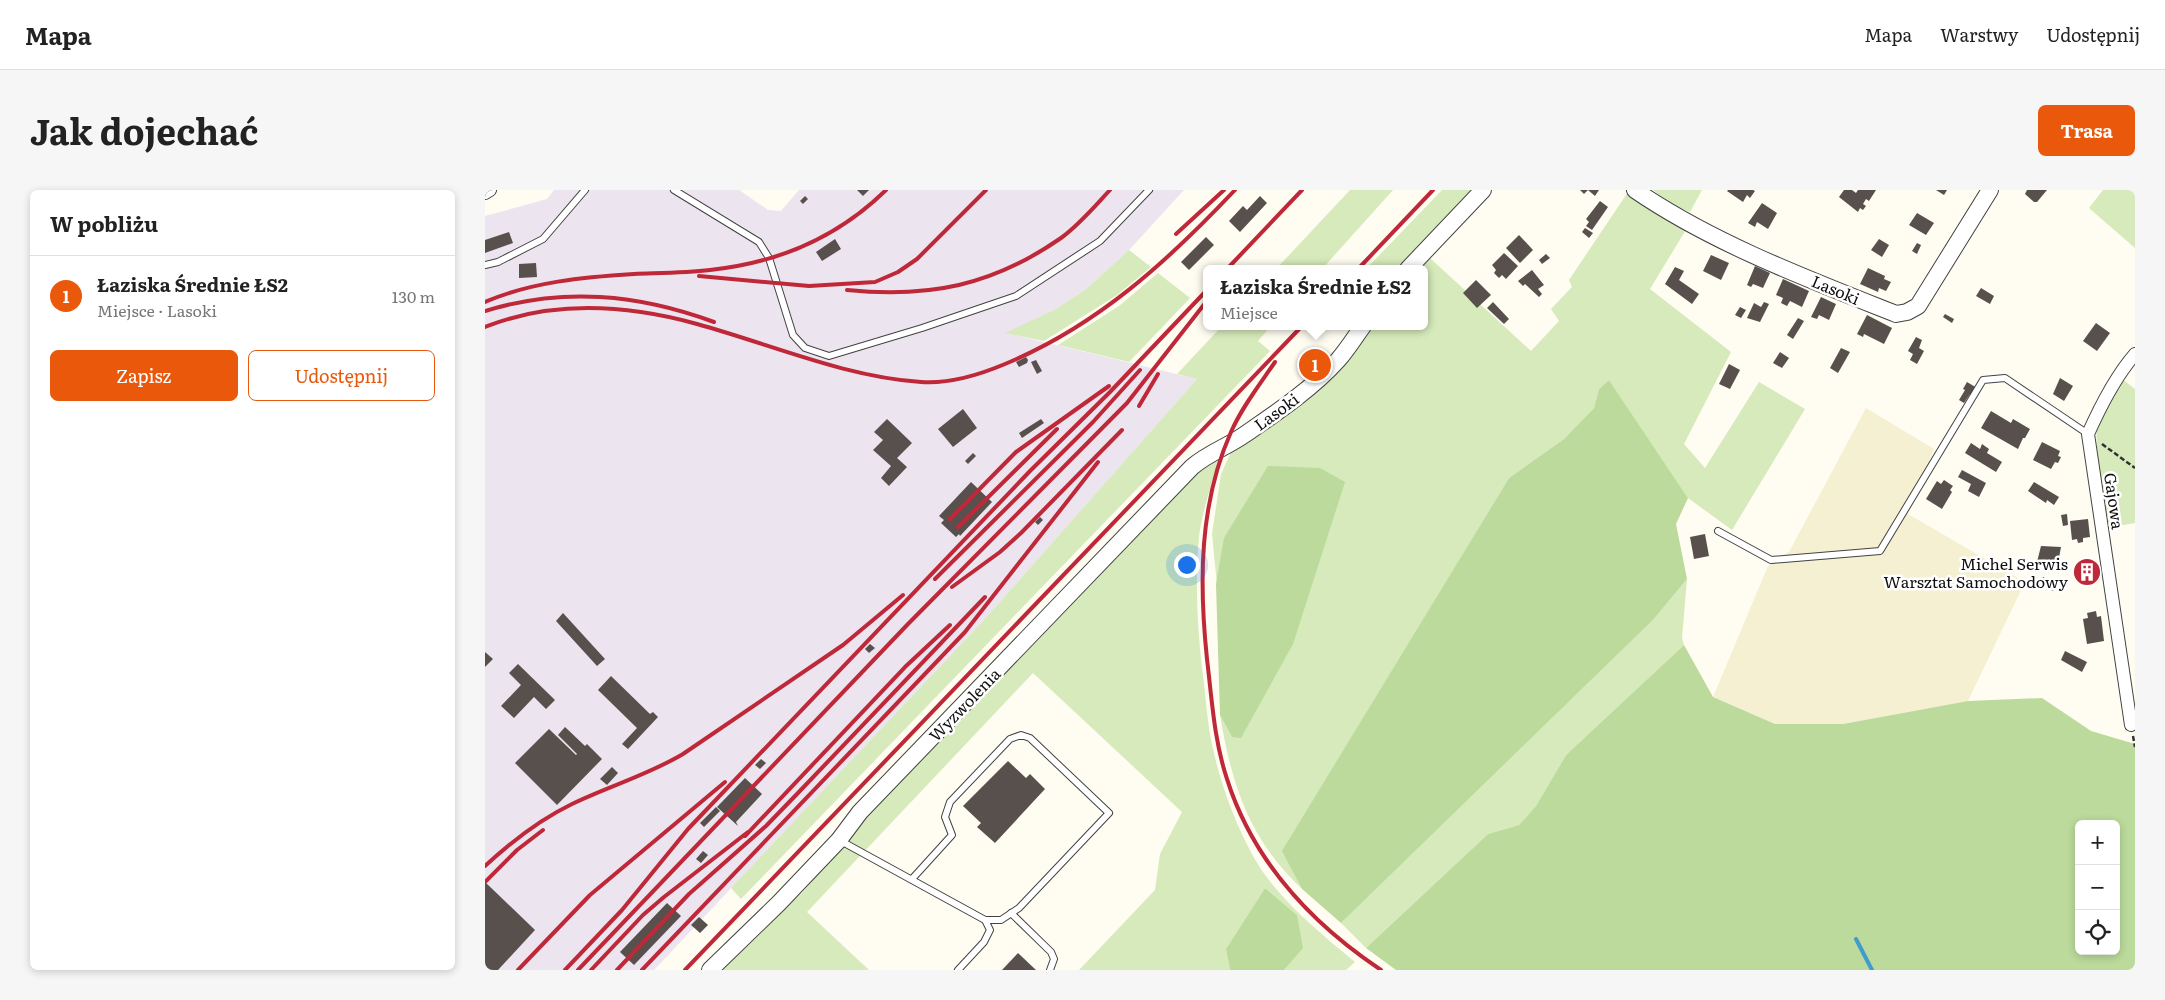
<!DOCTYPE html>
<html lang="pl">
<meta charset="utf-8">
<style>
:root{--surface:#fff;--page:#f6f6f6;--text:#222;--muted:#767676;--line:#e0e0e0;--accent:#ea580c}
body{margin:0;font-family:Literata,serif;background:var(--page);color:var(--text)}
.controls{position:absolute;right:15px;bottom:15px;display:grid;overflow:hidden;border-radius:8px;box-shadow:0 2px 8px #0003}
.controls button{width:45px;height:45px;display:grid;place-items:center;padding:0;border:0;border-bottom:1px solid var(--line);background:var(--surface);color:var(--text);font:25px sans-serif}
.you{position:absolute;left:701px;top:374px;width:18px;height:18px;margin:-12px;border:4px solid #fff;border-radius:50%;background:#1a73e8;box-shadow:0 0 0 8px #1a73e833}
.badge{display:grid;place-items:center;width:32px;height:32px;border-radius:50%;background:var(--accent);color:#fff;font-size:16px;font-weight:700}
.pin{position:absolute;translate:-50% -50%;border:2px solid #fff;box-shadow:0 1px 5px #0006}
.popup{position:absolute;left:718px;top:75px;width:225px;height:65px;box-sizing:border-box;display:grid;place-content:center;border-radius:8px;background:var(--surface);filter:drop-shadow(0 1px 4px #0005);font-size:16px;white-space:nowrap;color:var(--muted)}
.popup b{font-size:19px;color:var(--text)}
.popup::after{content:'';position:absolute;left:50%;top:100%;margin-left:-10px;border:10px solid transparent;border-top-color:var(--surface)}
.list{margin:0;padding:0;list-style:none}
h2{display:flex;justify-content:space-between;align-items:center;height:65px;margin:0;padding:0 20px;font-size:21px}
h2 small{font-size:16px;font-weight:400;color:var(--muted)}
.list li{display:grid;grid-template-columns:32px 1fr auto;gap:15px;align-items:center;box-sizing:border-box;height:80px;padding:0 20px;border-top:1px solid var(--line)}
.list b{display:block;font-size:19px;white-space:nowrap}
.list p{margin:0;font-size:16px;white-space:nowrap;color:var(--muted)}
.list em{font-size:16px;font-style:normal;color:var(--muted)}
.actions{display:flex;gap:10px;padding:15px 20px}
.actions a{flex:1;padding:11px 0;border:1px solid var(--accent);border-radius:8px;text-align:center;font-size:18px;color:var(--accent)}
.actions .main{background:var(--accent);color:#fff}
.icon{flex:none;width:28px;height:28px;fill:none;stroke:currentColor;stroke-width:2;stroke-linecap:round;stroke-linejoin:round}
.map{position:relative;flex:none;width:1650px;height:780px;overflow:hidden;border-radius:8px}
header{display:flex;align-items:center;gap:30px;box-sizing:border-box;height:70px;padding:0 25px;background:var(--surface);border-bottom:1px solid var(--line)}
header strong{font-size:24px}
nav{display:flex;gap:28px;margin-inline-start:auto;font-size:18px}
.intro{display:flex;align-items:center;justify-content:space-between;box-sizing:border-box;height:120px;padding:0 30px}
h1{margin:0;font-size:35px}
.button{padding:12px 22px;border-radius:8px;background:var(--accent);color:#fff;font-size:18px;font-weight:700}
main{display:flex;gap:30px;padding:0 30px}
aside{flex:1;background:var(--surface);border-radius:8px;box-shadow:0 2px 8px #0003}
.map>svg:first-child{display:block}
.industrial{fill:#ece4ee}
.farmland{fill:#f5f0d2}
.green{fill:#d6eabb}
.forest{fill:#bbda9b;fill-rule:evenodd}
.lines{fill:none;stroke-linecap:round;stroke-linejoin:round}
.stream{stroke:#3f9ccc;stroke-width:4}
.building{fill:#58504c}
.service-casing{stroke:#424242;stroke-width:8}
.minor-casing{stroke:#424242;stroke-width:14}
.tertiary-casing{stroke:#424242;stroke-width:18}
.path{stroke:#313131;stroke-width:2.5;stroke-dasharray:5 2.5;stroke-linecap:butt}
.service{stroke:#fff;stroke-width:6}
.minor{stroke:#fff;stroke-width:12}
.tertiary{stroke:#fff;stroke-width:16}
.rail{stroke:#bf2838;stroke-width:4}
.labels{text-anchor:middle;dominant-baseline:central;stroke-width:5;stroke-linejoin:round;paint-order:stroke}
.street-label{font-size:16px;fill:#0f0f0f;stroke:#fff}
.poi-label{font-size:16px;fill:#0f0f0f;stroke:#fff;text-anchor:end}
</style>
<header>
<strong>Mapa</strong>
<nav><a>Mapa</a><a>Warstwy</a><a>Udostępnij</a></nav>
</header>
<div class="intro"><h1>Jak dojechać</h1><a class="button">Trasa</a></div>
<main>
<aside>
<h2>W pobliżu<small></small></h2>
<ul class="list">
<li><span class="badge">1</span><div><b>Łaziska Średnie ŁS2</b><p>Miejsce · Lasoki</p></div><em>130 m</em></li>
</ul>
<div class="actions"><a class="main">Zapisz</a><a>Udostępnij</a></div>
</aside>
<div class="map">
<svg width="1650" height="780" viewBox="0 0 1650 780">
<rect width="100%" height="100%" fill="#fffcf2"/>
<polygon class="industrial" points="69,0 254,0 283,20 296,21 314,0 699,0 644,60 600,100 569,120 522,143 712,189 498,431 169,780 0,780 0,26 62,9"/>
<polygon class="farmland" points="1381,218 1449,259 1423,324 1540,392 1483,511 1358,534 1290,534 1228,507 1283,376 1304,362"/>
<g class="green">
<polygon points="865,0 908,0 837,79 791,79"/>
<polygon points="957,0 989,0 913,79 881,79"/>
<polygon points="1168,0 1217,0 1205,22 1188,15"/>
<polygon points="1618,0 1650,0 1650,58 1604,18"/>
<path d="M1143,2L1202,38L1165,99L1246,162L1199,254L1220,278L1274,192L1320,219L1247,340L1203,308L1124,190L1114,199L1109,218L1079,249L1024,288L798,661L817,699C764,649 747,596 735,525L747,547L727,344L736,284L747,260L854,179L889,136H939V79H936L945,68L1046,161L1074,131L1066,119L1087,97L1084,90Z"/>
<polygon points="644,60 666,77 632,105 559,151 520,143 569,120 600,100"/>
<polygon points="673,83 705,108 644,172 573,155 634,116"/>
<polygon points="737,136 786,136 773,151 785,161 256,709 246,698 498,431 712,189 692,184"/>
<polygon points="1636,188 1650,199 1650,333 1621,338 1612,264 1611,230"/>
<path d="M735,266C727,292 718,319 714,346C710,390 712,434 717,478C720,498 721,518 724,538C731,582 747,627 768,666C792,709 833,741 870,772L861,780H799L817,758L812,725L780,698L741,759L745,780H594L670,700L675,664L697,622L548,483L322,722L384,780H231L247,763L317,703L402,603L723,270Z"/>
<polygon points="1202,389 1197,448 1199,455 1081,565 1051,616 1034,635 1003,644 881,758 856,733 1168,430"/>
</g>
<g class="forest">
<polygon points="1124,190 1203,308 1191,334 1202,389 1168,430 856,733 817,699 797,661 1024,288 1079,249 1109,218 1114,199"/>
<polygon points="783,276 835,278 860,292 808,454 756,548 747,547 735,525 731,394 739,348"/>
<path d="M1199,455L1228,507L1290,534H1358L1483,511L1557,508L1606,541L1650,554V780H911L881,758L1003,644L1034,635L1051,616L1081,565ZM1594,634H1631V761H1594Z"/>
<polygon points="780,698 812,725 818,758 799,780 745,780 741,759"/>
</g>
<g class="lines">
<polyline class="stream" points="1371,749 1387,780"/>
</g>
<g class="building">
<polygon points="372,0 384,0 378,6"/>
<polygon points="1095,0 1114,0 1110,6 1103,0 1099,4"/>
<polygon points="1243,0 1268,0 1270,1 1265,8 1262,5 1258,12 1242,1"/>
<polygon points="1359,0 1367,0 1371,3 1373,0 1391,0 1384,11 1381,9 1378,14 1381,16 1378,20 1375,18 1373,22 1354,7"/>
<polygon points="1451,0 1462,0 1459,5"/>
<polygon points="1542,0 1562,0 1552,12 1549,12 1540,4"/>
<polygon points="320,6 323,9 318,14 315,11"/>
<polygon points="775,6 782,13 755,42 744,31 758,16 762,20"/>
<polygon points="1115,11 1123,17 1107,40 1101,36 1104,32 1101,29"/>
<polygon points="1277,13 1292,23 1283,39 1272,32 1270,37 1263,33"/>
<polygon points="1432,23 1449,33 1441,45 1424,35"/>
<polygon points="1100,38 1108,43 1104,48 1097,42"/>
<polygon points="24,42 28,53 0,63 0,50"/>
<polygon points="1034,45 1048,60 1035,73 1021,58"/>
<polygon points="721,47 729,55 704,80 696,72"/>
<polygon points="350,49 356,59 337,71 331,62"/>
<polygon points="1394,49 1404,55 1397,67 1386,60"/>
<polygon points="1432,53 1436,55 1432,64 1427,61"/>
<polygon points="1019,63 1033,76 1021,89 1017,85 1014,88 1009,83 1011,80 1007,75"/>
<polygon points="1061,64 1065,68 1057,74 1054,70"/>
<polygon points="1226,65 1244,73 1236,90 1218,81"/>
<polygon points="51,73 52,87 34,88 34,74"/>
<polygon points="1270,76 1285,83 1278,98 1268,94 1266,97 1262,95"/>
<polygon points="1190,77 1199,81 1194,90 1214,104 1207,114 1180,94"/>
<polygon points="1383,78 1400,86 1399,89 1406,92 1401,101 1394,98 1393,102 1375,94"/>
<polygon points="1047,80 1059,95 1053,99 1057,104 1054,107 1040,94 1038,96 1033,91"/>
<polygon points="1298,89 1324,101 1317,117 1305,111 1302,116 1296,113 1298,108 1291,105"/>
<polygon points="991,90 1006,105 992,118 978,103"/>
<polygon points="1496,98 1509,106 1505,114 1491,106"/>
<polygon points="1336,107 1351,114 1344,130 1334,125 1332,129 1326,127"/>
<polygon points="1008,112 1024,129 1019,134 1002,118"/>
<polygon points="1279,112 1284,114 1275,132 1262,128 1269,113 1276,117"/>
<polygon points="1255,117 1261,120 1256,128 1250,125"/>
<polygon points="1460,124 1469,129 1467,133 1458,127"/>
<polygon points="1382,125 1407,138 1399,154 1379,144 1378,147 1372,144"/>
<polygon points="1313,128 1319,131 1308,149 1302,145"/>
<polygon points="1611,133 1625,143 1612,161 1598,151"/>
<polygon points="1431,147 1437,150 1434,158 1439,161 1432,174 1425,170 1428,164 1423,161"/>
<polygon points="834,158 846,168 825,190 814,181"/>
<polygon points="1356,158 1365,162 1353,183 1345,178"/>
<polygon points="1295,162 1304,168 1297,178 1288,173"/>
<polygon points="541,167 543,170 542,173 534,177 531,172"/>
<polygon points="551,170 557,181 552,184 546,172"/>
<polygon points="1244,174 1255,180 1245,199 1234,194"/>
<polygon points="1575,188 1588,196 1579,211 1568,204"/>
<polygon points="1482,192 1492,198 1487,205 1485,204 1479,213 1474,210 1480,200 1478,199"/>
<polygon points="478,219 492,238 468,257 453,239"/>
<polygon points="1506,221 1526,233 1528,229 1545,239 1540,248 1538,248 1533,259 1496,238"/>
<polygon points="402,229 427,253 412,268 422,277 404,296 396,288 406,276 388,260 398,250 389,242"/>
<polygon points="556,229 559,233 537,248 534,243"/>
<polygon points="1557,252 1575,261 1573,266 1576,267 1573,273 1570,272 1566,279 1548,270"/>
<polygon points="1486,253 1495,259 1497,254 1504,259 1502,263 1517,272 1511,282 1480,263"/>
<polygon points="488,263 491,266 483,274 480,271"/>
<polygon points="1477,280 1501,293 1494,307 1483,301 1486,294 1473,287"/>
<polygon points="1459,290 1468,296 1465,300 1467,302 1457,319 1441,309 1452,291 1456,294"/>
<polygon points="486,292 507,312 475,346 474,344 471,347 456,333 459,330 454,326"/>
<polygon points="1549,292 1574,307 1569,315 1562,310 1561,313 1543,301"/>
<polygon points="1582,324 1583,335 1578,336 1576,325"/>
<polygon points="555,327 558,330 553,335 550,332"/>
<polygon points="1603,329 1605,347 1598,348 1598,352 1593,353 1592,349 1587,350 1585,331"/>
<polygon points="1220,344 1224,366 1209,369 1205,347"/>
<polygon points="1556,356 1576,357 1573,373 1552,372"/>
<polygon points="1609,372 1611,390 1595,392 1593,374"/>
<polygon points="1558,387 1571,394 1568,401 1555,394"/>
<polygon points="1611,421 1612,427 1616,426 1619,451 1602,454 1598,429 1603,428 1602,423"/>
<polygon points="78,423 120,469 112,476 71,431"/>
<polygon points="385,454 390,458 384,463 380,459"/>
<polygon points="1580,461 1602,472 1597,482 1576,470"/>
<polygon points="0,462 8,469 0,477"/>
<polygon points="33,474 70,510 61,519 49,507 29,528 16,516 36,495 24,483"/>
<polygon points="126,486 165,524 168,522 173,527 143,559 137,554 152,538 113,500"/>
<polygon points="80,537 100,556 102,554 117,569 72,615 30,573 64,539 91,565 92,564 73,545"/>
<polygon points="276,569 281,573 275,579 270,575"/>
<polygon points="523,571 541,588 545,584 560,599 510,653 492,637 496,633 478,616"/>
<polygon points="127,577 133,583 122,595 115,589"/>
<polygon points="260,588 277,604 251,632 253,636 232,617"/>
<polygon points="231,617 235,621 219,637 215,633"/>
<polygon points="218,661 223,665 216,673 211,669"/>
<polygon points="0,692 50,740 13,780 0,780"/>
<polygon points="182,713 196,726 149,775 135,762"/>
<polygon points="214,727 223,735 215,743 206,735"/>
<polygon points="533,763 551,780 517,780"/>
</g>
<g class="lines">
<defs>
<g id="service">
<polyline points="189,0 274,52 284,68 308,145 320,158 344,166 437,138 531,106 615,51 664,0"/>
<polyline points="0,75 13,72 58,49 100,0"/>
<polyline points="1233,341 1286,370 1395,361 1498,190 1520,188 1603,244"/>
<polyline points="354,650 500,730 516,730 534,718 624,623 545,548 536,545 525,549 465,612 460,627 467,645 427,689"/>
<polyline points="526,723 566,762 569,769 565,780"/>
<polyline points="473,780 499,752 505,740 500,730"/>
</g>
<g id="minor">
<polyline points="0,3 5,0"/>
<path d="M1646,535L1603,244C1615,217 1630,187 1650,164"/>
</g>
<g id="tertiary">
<path d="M1150,0C1227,53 1325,90 1411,124L1422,122L1433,116L1505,0"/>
<polyline points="923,79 998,0"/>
<path d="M225,780L294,713L354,650L375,622L707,277C723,263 742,257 759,245C791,223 827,199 853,170C862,160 870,147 878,136"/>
</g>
</defs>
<use href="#service" class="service-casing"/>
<use href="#minor" class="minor-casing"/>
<use href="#tertiary" class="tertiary-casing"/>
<g class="path">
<polyline points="1617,254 1650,278"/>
<polyline points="1648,546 1650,557"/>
</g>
<use href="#service" class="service"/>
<use href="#minor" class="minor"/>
<use href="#tertiary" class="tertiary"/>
<g class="rail">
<polyline points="691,44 739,0"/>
<polyline points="742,79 817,0"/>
<polyline points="873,79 948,0"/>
<polyline points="214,86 324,96 390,92 413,82 432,69 501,0"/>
<path d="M362,100C444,108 507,96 576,48C594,35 610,16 625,0"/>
<path d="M0,112C46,92 99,87 149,84C174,83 200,83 225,80C292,73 353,47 401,0"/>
<path d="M0,121C78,97 153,104 229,132"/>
<path d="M0,137C68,110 143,115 212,134C285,154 360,187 436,192C465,194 494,185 520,174C612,136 683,71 750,0"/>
<path d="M790,172C775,194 757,217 746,242C714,314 714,393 722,469C727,510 729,550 742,589C768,671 826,733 896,780"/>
<polyline points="654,216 673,184"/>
<polyline points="465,329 531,262 624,196"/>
<polyline points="473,337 572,239"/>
<polyline points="450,389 608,232 655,180"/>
<polyline points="467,397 515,362 536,343 637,240"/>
<polyline points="260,646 420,477 465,435"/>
<path d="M0,676C26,652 56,629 87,614C124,596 163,585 198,564L358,455L418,405"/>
<polyline points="0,692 32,660 58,640"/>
<polyline points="33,780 105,705 240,592"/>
<polyline points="80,780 137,720 203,639 545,281 625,202 721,101"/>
<polyline points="93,780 423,434 642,213 721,112"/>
<polyline points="106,780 158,725 179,707 263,642"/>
<polyline points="132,780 204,704 281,636 312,604 500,407"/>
<polyline points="157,780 480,442 613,272"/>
<polyline points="200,780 817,136"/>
</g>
</g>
<defs>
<symbol id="building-disc" viewBox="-11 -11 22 22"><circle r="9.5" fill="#bf2838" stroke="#fff"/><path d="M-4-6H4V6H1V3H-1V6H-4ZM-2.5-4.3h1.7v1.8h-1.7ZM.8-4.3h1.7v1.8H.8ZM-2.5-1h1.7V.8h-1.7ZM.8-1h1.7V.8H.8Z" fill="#fff"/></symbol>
</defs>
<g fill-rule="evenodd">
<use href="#building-disc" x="1586" y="366" width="32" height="32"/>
</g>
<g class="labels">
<g class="street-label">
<text transform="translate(1351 99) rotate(23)">Lasoki</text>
<text transform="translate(791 221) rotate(-36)">Lasoki</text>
<text transform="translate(1630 311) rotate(82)">Gajowa</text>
<text transform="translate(479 514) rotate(-46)">Wyzwolenia</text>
</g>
<g class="poi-label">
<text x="1583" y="373">Michel Serwis<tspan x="1583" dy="18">Warsztat Samochodowy</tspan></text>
</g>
</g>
</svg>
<div class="controls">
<button>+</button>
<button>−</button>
<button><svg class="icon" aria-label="locate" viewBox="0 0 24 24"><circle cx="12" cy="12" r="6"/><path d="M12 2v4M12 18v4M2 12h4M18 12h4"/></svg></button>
</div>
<div class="you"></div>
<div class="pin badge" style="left:830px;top:175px">1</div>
<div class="popup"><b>Łaziska Średnie ŁS2</b>Miejsce</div>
</div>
</main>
